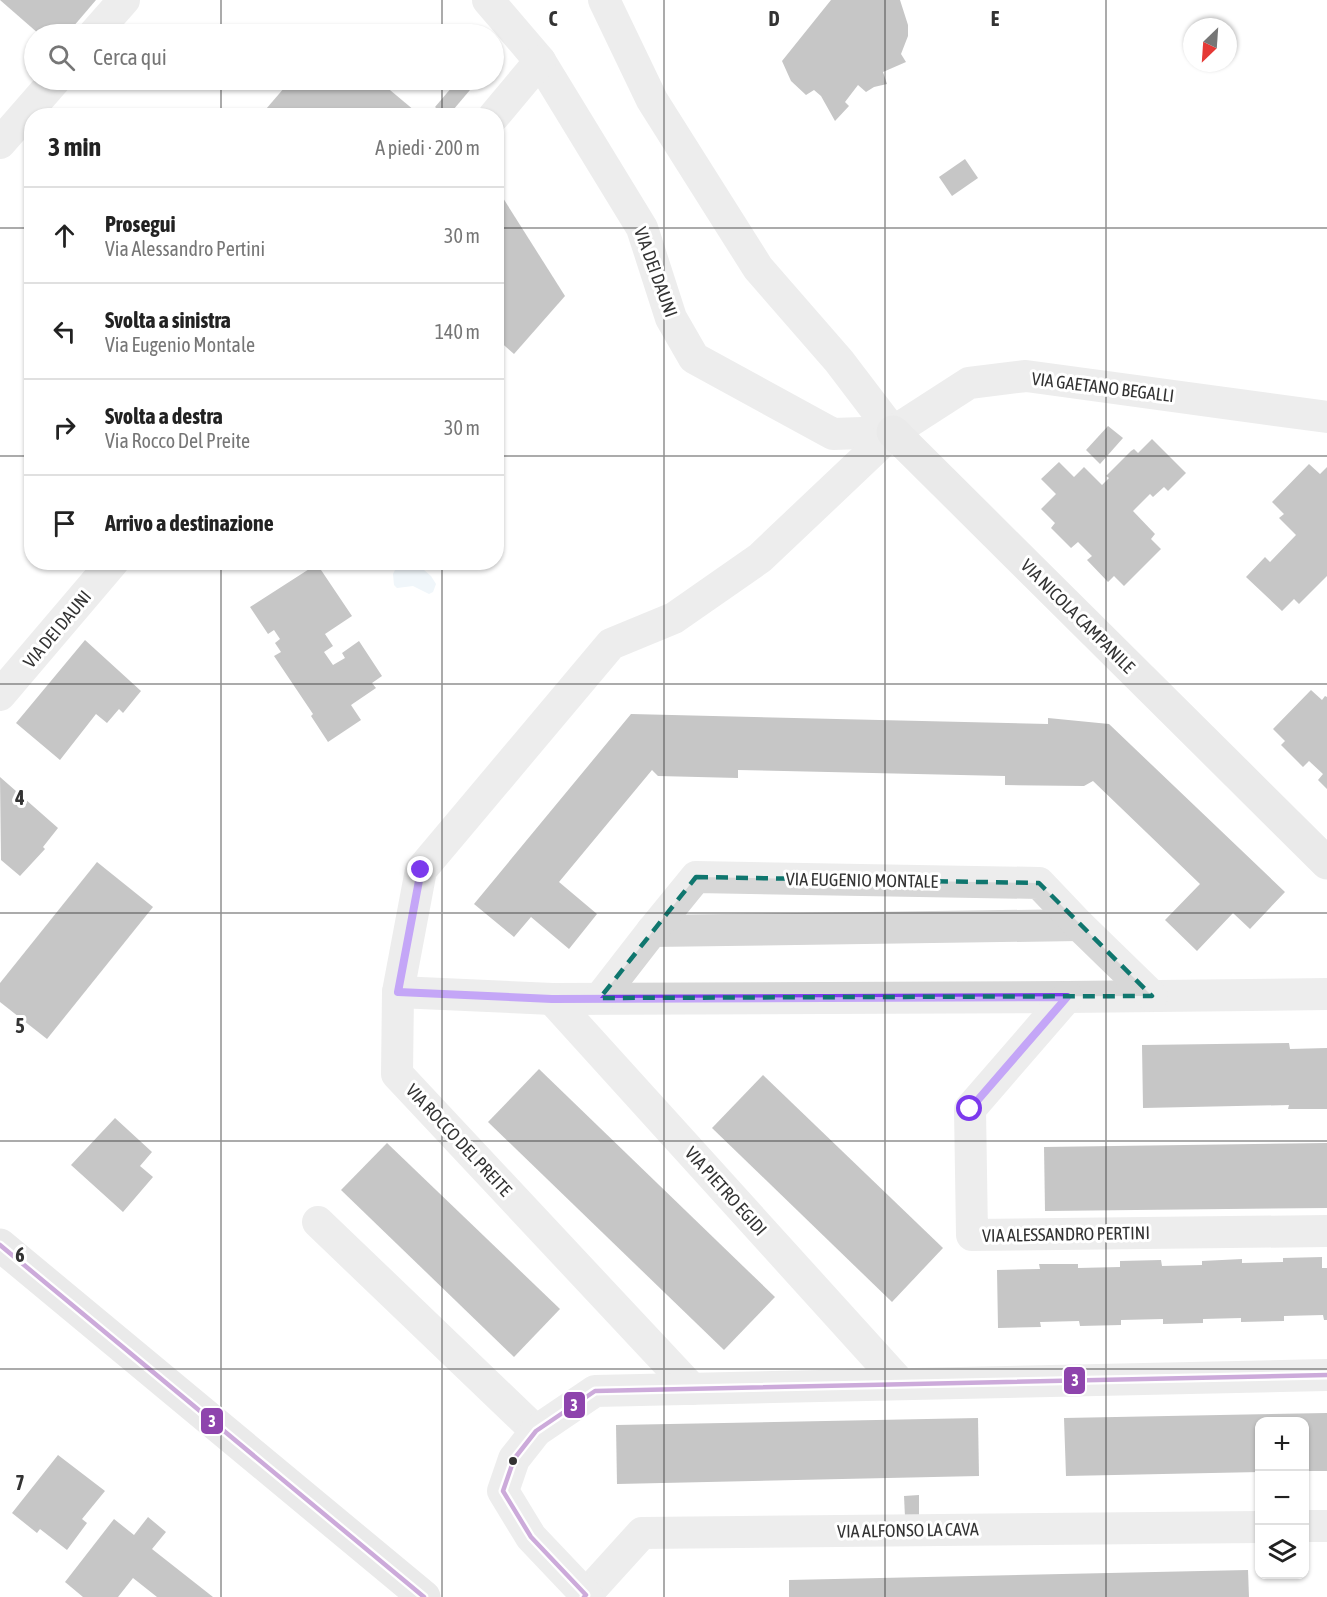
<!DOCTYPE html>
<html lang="it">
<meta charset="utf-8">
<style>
:root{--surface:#fff;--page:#f6f6f6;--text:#222;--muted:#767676;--line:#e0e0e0}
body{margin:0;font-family:"Asap Condensed",sans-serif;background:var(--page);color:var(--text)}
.controls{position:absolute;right:18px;bottom:18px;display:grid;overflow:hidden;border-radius:12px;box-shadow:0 2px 4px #0004}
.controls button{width:54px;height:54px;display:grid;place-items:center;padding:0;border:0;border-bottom:2px solid var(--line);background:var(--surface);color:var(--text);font:30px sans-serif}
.compass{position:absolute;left:1183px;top:18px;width:54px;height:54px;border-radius:50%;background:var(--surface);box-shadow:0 2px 4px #0004;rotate:205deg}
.stop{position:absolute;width:18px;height:18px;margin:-14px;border:4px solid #7c3aed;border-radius:50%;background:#fff}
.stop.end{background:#7c3aed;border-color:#fff;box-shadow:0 2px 6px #0008}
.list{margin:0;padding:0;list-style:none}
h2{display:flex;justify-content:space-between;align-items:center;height:78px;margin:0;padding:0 24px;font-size:26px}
h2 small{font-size:20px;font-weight:400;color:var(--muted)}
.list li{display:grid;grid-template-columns:39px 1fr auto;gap:18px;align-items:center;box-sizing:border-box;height:96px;padding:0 24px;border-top:2px solid var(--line)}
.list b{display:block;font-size:22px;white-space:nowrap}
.list p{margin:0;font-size:20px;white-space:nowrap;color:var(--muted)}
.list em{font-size:20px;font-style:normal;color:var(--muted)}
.icon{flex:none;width:33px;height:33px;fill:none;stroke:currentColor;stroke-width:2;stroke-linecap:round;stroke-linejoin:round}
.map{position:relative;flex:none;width:1327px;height:1597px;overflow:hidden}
.search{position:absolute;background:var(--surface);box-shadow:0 2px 4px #0004;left:24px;top:24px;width:480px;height:66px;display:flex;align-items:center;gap:15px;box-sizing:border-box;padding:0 21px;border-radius:33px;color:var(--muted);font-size:22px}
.panel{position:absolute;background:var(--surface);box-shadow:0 2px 4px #0004;left:24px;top:108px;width:480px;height:462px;border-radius:24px}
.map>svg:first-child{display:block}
.water{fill:#ddebf3}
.building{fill:#818181}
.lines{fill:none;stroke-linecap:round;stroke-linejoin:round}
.street{stroke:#d7d7d7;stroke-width:32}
.secondary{stroke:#d0d0d0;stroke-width:33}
.bus-1-casing{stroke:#fff;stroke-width:9}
.bus-1{stroke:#8e44ad;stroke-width:4.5}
.route{stroke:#7c3aed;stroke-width:8}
.marked{fill:none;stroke:#0f766e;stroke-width:4.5;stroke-dasharray:12 8;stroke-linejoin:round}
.grid{fill:none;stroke:#333;stroke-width:1.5;stroke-opacity:0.55}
.bus-dot{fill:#333;stroke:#fff;stroke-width:2}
.labels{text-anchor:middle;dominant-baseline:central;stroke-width:6;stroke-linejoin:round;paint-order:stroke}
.street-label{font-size:18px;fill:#333;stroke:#fff}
.grid-label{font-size:20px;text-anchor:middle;font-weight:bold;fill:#333;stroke:#fff;stroke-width:6;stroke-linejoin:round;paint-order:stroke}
.line-badge{stroke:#fff;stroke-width:2}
.badge-label{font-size:16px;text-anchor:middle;font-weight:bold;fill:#fff}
</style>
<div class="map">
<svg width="1327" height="1597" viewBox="0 0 1327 1597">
<rect width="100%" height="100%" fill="#fff"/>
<polygon class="water" points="417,564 431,576 436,584 433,592 429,594 413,586 397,588 394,585 393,574 396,568"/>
<g class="building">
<polygon points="0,0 96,0 67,34 39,34"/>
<polygon points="831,0 900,0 908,25 908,36 901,54 906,62 883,72 887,84 874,87 866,92 858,85 845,102 849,106 835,121 821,96 814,90 806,95 791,81 782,61"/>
<polygon points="291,80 378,80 421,116 260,116"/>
<polygon points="458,80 470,90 448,116 445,116 435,107"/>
<polygon points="965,159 978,178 952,196 939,177"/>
<polygon points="496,187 565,296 514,354 496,338"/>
<polygon points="1108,426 1123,438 1100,464 1086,450"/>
<polygon points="1152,439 1186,473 1168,491 1164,487 1153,497 1150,494 1133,511 1155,534 1151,539 1161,549 1124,586 1114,576 1108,582 1087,560 1092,556 1078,542 1071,548 1051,528 1055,523 1041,509 1056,494 1041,479 1059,462 1074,477 1084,467 1102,485 1109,478 1106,476 1131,451 1134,449 1138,453"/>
<polygon points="1309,464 1320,474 1327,467 1327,576 1299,604 1294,599 1282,611 1246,577 1265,557 1270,562 1296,535 1279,518 1284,514 1272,502"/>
<polygon points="317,564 352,616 325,634 333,646 324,652 333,665 345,658 342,653 359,641 382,676 372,683 376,688 351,705 361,720 328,742 311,716 313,714 274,656 281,652 275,643 280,639 274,630 268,634 250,607"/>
<polygon points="85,640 141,691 123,713 119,709 107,723 96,714 60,760 16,723"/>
<polygon points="1311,690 1322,700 1325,696 1327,697 1327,789 1318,780 1323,774 1309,761 1303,767 1281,745 1285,741 1273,729"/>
<polygon points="631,714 1048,724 1048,718 1109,724 1285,892 1250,929 1233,913 1197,951 1165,920 1200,884 1093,781 1084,786 1005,785 1005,776 738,770 738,778 658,776 652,770 559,882 597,914 569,949 531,917 514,937 474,904"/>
<polygon points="0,777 58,828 43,847 45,849 20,876 1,860"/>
<polygon points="97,862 153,907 47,1039 0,1002 0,983"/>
<polygon points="1289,1043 1290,1049 1327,1048 1327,1109 1288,1109 1289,1105 1143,1108 1142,1045"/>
<polygon points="539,1069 775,1297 724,1350 488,1122"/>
<polygon points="763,1075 943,1248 892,1302 712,1128"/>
<polygon points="115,1118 152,1152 140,1166 153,1177 123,1212 71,1165"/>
<polygon points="387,1143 560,1309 514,1357 341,1190"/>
<polygon points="1327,1143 1327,1208 1045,1211 1044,1147"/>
<polygon points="1322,1257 1322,1268 1327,1268 1327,1320 1324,1320 1323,1315 1284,1316 1284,1321 1241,1322 1241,1318 1203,1319 1203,1323 1163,1324 1163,1319 1121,1320 1121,1325 1080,1326 1079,1321 1040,1322 1041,1327 998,1328 997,1270 1040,1269 1039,1264 1078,1264 1078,1268 1120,1267 1120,1261 1161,1260 1162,1266 1202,1265 1202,1261 1242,1259 1242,1263 1283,1262 1283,1258"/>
<polygon points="1327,1413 1327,1471 1304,1471 1304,1422 1260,1422 1260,1472 1066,1476 1064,1418"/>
<polygon points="978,1418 979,1476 617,1484 616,1425"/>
<polygon points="58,1455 105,1491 82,1519 87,1523 67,1550 40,1529 37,1533 12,1513"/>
<polygon points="919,1495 919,1516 905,1517 904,1496"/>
<polygon points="148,1517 166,1532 152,1549 213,1597 157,1597 133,1578 118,1597 83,1597 65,1582 114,1519 134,1535"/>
<polygon points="1248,1570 1249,1597 789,1597 789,1580"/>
</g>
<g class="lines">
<g class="street">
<polyline points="488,0 540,61 642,228 671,318 694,358 833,434 893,432"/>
<polyline points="604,0 652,100 758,268 839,361 893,432"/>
<polyline points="94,34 124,0"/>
<polyline points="494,116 540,61"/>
<polyline points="0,143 55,80"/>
<polyline points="0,695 113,562"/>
<polyline points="652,931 1079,925"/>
<polyline points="398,992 552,999 1067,997 1327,994"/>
<polyline points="1067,997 970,1109 972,1235 1327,1231"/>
<polyline points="600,998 652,931 696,877 1039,883 1079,925 1152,996"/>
<polyline points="552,999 900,1383"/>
<polyline points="318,1222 536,1431"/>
<polyline points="692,1389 397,1074 398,992 421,870 611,644 674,618 760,558 893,432 969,383 1026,376 1327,417"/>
<polyline points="1304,1526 1327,1526"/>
<polyline points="584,1597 642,1533 1260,1527"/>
<polyline points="588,1597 531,1537 503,1491 514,1459 536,1431 595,1391 1327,1375"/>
</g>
<g class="secondary">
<polyline points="893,432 1327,863"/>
<polyline points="0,1245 424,1597"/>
</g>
<defs>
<g id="bus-1">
<polyline points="0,1245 424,1597"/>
<polyline points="584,1597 586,1595 531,1537 503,1491 514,1459 536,1431 595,1391 1327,1375"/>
</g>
</defs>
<use href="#bus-1" class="bus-1-casing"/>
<use href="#bus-1" class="bus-1"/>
</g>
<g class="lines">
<polyline class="route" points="421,870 398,992 552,999 1067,997 970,1109"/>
</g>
<path d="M0 0H1327V1597H0ZM696,877L1039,883L1152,996L600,998Z" fill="#fff" fill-opacity=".55" fill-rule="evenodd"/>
<path class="marked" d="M696,877L1039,883L1152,996L600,998Z"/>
<path class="grid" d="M221,0V34M442,0V34M664,0V1597M885,0V1597M1106,0V1597M221,80V116M442,80V116M0,228H32M496,228H1327M0,456H32M496,456H1327M221,562V1597M442,562V1597M0,684H1327M0,913H1327M0,1141H1327M0,1369H1327"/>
<circle class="bus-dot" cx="513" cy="1461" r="5"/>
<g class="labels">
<g class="street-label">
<text transform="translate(656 272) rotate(70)">VIA DEI DAUNI</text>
<text transform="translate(1103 387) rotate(7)">VIA GAETANO BEGALLI</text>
<text transform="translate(1078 616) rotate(45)">VIA NICOLA CAMPANILE</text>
<text transform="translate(57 629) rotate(-50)">VIA DEI DAUNI</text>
<text transform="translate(862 880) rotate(1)">VIA EUGENIO MONTALE</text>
<text transform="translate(459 1140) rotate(47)">VIA ROCCO DEL PREITE</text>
<text transform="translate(726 1191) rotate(48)">VIA PIETRO EGIDI</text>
<text transform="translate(1066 1234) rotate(-1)">VIA ALESSANDRO PERTINI</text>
<text transform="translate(908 1530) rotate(-1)">VIA ALFONSO LA CAVA</text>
</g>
</g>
<g class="grid-label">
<text x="553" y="26">C</text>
<text x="774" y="26">D</text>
<text x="995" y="26">E</text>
<text x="20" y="805">4</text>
<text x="20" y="1033">5</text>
<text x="20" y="1262">6</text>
<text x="20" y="1490">7</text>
</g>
<g class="line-badge">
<rect x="1063" y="1366" width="23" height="29" rx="6" fill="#8e44ad"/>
<rect x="563" y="1391" width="23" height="28" rx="6" fill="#8e44ad"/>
<rect x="200" y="1407" width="24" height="28" rx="6" fill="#8e44ad"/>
</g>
<g class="badge-label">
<text x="1075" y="1386">3</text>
<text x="574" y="1411">3</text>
<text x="212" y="1427">3</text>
</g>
</svg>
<div class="controls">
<button>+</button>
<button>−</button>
<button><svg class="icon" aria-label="layers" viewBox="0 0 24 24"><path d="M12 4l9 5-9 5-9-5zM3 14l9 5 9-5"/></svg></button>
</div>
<svg class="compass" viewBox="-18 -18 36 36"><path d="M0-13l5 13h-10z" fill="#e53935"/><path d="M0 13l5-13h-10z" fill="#767676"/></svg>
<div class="stop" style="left:970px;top:1109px"></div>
<div class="stop end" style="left:421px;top:870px"></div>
<div class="search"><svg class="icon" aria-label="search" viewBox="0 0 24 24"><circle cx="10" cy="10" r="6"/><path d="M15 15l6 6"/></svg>Cerca qui</div>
<section class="panel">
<h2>3 min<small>A piedi · 200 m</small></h2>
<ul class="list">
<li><svg class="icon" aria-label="ahead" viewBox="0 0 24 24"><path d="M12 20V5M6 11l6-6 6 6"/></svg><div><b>Prosegui</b><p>Via Alessandro Pertini</p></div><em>30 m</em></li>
<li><svg class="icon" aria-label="left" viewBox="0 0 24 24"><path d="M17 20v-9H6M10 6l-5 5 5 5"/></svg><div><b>Svolta a sinistra</b><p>Via Eugenio Montale</p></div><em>140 m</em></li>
<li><svg class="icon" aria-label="right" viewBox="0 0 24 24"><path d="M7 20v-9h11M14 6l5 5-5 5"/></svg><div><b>Svolta a destra</b><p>Via Rocco Del Preite</p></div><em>30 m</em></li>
<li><svg class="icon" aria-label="arrive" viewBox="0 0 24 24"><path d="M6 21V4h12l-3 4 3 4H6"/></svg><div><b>Arrivo a destinazione</b></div></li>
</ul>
</section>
</div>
